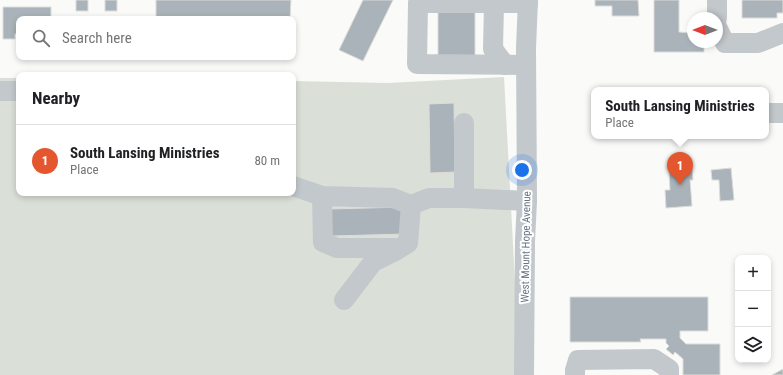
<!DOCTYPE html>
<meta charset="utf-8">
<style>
:root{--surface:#fff;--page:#f2f2f2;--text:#202124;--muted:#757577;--line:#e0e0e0;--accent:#e4572e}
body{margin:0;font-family:"Roboto Condensed",sans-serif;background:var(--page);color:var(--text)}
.controls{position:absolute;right:12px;bottom:12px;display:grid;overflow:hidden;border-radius:8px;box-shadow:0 2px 6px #0003}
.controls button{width:36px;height:36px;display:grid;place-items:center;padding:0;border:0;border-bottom:1px solid var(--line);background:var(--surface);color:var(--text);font:20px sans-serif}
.compass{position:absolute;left:687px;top:12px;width:36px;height:36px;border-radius:50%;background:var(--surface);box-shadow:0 2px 6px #0003;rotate:270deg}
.you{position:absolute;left:522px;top:170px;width:14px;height:14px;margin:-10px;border:3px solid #fff;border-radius:50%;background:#1a73e8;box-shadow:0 0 0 6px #1a73e833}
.badge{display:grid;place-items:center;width:26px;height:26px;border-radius:50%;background:var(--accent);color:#fff;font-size:13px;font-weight:700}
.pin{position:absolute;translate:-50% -33px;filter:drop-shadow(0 1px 2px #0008)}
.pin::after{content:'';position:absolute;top:21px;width:14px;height:12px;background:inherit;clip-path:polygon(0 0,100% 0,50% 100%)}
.popup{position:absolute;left:591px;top:87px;width:178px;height:52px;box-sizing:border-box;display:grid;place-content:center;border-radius:8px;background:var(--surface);filter:drop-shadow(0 1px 3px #0005);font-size:13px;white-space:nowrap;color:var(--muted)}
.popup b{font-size:15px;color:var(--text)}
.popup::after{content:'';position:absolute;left:50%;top:100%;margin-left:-8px;border:8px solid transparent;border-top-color:var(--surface)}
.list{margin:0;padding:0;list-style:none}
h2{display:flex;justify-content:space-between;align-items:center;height:52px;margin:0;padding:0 16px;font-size:17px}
h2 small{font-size:13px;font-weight:400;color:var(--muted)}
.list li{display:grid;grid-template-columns:26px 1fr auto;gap:12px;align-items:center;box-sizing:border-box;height:72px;padding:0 16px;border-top:1px solid var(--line)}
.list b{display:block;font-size:15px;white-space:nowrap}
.list p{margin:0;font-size:13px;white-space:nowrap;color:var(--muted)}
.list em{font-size:13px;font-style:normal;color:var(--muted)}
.icon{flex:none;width:22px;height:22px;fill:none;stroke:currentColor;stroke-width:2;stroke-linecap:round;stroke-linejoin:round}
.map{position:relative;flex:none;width:783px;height:375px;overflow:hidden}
.search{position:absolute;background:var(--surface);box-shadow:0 2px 6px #0003;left:16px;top:16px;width:280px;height:44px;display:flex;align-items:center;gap:10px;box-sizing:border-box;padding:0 14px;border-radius:8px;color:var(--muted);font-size:15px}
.panel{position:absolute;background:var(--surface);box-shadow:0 2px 6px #0003;left:16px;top:72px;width:280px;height:124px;border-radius:8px}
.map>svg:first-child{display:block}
.green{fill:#dadfd7}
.building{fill:#aab3b9;stroke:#dcdcda}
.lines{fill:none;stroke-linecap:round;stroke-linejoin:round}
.minor{stroke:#c3c8cc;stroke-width:20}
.labels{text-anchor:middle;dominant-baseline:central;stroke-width:4;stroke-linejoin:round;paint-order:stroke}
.street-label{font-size:11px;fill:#657683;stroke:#fff}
</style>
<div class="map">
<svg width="783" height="375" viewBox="0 0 783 375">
<rect width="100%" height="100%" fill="#fafaf8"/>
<polygon class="green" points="504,77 520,375 0,375 0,78 19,78 19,193 293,193 293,81 387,83"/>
<g class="building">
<rect x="76" y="0" width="12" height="11"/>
<rect x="105" y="0" width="12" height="11"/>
<polygon points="156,0 291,0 290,19 156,19"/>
<polygon points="363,0 393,0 363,61 339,50"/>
<polygon points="595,0 638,0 639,16 612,16 612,6 595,6"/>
<polygon points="654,0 679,0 679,32 693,33 693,42 704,42 704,52 654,52"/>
<polygon points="742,0 783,0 783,13 777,13 777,18 742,18"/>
<rect x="438" y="4" width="37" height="56"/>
<polygon points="3,7 51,7 51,19 19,19 19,34 15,34 15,39 3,39"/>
<rect x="64" y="57" width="20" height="2"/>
<polygon points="109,57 129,57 129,59 109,58"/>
<polygon points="454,103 455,172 430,173 429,104"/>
<polygon points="692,168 693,180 690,180 692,206 666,208 665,190 670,190 669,170"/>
<polygon points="731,168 734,200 720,201 719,180 712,180 711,170"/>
<polygon points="404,207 405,234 331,236 330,209"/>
<polygon points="570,297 708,297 708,331 680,331 680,338 686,344 720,344 720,375 683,375 683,359 675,352 673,355 666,349 669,346 666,343 666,339 640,339 641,342 570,342"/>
<polygon points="783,369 783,375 772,375"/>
</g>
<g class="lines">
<g class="minor">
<polyline points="494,3 493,49 505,65"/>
<polyline points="717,18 717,0"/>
<polyline points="717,27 725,43 758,43 783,33"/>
<polyline points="526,65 417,64 418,3 528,3"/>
<polyline points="0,91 19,91"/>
<polyline points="766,113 783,113"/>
<polyline points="464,123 464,198"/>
<polyline points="293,186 322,196 393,198 411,205 408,243 400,248 337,248 323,242 322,196"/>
<polyline points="411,205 429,198 464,198 527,201"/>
<polyline points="344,300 373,262 397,250"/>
<polyline points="524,375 525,241 527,201 526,48 528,0"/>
<polyline points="575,375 575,370 578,360 654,359 669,369 669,375"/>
</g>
</g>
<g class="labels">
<g class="street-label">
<text transform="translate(526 247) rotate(-89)">West Mount Hope Avenue</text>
</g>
</g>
</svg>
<div class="controls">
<button>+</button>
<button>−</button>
<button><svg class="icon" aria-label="layers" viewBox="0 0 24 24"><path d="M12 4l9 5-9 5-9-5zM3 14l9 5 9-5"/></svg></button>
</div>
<svg class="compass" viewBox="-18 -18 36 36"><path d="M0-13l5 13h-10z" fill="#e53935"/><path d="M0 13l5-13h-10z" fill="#757577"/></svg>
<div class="you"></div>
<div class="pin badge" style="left:680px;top:185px">1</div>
<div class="popup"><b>South Lansing Ministries</b>Place</div>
<div class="search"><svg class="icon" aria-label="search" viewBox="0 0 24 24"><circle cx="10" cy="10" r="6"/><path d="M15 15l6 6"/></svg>Search here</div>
<section class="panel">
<h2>Nearby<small></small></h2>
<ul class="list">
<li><span class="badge">1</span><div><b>South Lansing Ministries</b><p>Place</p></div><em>80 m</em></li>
</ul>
</section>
</div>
